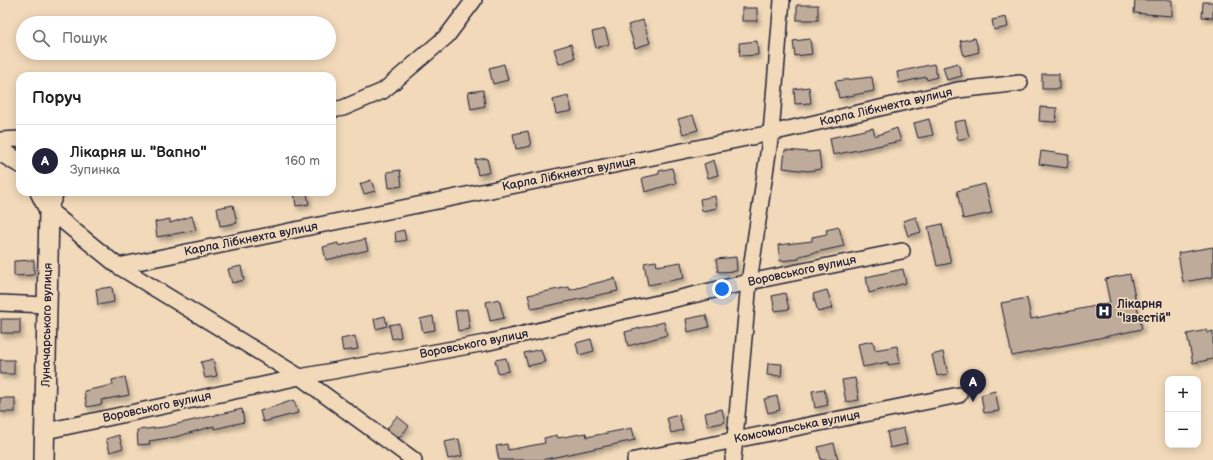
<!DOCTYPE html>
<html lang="uk">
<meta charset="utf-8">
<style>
:root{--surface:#fff;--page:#f6f6f6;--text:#222;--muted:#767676;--line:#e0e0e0;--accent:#22223b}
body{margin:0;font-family:"Balsamiq Sans",sans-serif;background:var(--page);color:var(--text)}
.controls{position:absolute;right:12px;bottom:12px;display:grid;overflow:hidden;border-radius:8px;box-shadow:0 2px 10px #0003}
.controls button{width:36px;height:36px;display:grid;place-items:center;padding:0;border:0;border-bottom:1px solid var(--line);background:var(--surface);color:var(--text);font:20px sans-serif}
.you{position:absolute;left:722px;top:289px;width:14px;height:14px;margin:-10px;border:3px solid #fff;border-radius:50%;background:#1a73e8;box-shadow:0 0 0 6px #1a73e833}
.badge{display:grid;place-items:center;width:26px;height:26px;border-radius:50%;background:var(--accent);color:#fff;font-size:13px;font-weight:700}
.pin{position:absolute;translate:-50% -33px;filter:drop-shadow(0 1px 2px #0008)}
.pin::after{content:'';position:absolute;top:21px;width:14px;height:12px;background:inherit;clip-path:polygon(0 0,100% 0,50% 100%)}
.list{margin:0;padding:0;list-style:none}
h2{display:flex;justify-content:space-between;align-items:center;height:52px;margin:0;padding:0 16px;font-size:17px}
h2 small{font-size:13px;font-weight:400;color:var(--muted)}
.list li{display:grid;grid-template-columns:26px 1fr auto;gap:12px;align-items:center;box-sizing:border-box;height:72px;padding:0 16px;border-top:1px solid var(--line)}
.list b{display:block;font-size:15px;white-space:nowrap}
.list p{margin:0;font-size:13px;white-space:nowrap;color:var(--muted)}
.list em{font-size:13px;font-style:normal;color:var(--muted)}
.icon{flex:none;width:22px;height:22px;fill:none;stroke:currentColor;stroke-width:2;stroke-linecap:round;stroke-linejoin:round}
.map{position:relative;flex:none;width:1213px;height:460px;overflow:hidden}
.search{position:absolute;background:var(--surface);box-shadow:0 2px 10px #0003;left:16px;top:16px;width:320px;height:44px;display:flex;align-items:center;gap:10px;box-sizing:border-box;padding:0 14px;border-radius:22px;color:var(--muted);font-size:15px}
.panel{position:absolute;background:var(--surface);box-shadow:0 2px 10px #0003;left:16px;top:72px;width:320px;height:124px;border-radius:12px}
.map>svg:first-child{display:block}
.building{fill:#beab9a;stroke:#22223b;filter:url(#shadow)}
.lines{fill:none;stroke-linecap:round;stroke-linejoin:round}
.minor-casing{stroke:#22223b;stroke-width:18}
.major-casing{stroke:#22223b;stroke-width:22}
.minor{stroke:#f1d9b9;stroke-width:15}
.major{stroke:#f1d9b9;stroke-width:19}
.labels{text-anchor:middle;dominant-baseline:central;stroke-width:3.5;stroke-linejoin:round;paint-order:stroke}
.street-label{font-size:12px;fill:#22223b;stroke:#f1d9b9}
.poi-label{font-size:12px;font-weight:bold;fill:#22223b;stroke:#f1d9b9;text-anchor:start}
</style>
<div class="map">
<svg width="1213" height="460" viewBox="0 0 1213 460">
<defs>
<filter id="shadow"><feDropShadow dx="2.5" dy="4" stdDeviation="2" flood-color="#0004"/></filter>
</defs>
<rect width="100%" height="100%" fill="#f1d9b9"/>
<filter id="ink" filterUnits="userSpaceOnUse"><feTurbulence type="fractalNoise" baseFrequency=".025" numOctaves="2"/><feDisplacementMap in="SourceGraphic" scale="8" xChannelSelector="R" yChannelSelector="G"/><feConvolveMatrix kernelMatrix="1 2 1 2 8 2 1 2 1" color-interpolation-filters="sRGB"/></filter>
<g filter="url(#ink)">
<g class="building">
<polygon points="1135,0 1172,0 1172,16 1134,13"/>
<polygon points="1203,2 1213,2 1213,18 1202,17"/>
<rect x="797" y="5" width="21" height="15"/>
<rect x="742" y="8" width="15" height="13"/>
<polygon points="1006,17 1008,27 994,30 992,20"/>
<polygon points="643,20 650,43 635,48 628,25"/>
<polygon points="605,29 609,44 596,48 592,32"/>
<polygon points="975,38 979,52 964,56 960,41"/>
<polygon points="810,39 812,54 795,56 793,41"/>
<polygon points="757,41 758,55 740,56 739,43"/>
<polygon points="571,44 575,58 559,64 554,49"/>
<polygon points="958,63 962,76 947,80 943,67"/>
<polygon points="504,64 508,80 493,84 489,68"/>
<polygon points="934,64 937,77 927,80 926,77 899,83 897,72"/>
<rect x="1042" y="74" width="17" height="15"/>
<polygon points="872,77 874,91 839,98 835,81"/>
<polygon points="809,87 811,103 795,104 794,89"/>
<polygon points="483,90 485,106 471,109 468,92"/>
<polygon points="568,96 572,111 556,114 553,100"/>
<polygon points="1040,107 1057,108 1056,122 1039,121"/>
<polygon points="693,115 698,130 683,134 678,119"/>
<polygon points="929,119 933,135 918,138 914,123"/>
<polygon points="965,120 969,137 958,140 954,122"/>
<polygon points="873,128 875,136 897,128 901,141 833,155 830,138"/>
<polygon points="528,131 531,146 516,149 513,134"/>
<polygon points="785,150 809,152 819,151 821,169 808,171 783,168"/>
<polygon points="1041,151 1069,155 1067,168 1039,164"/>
<polygon points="487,158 490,172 478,175 475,160"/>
<polygon points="714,160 718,175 708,178 704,164"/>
<polygon points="672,168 676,183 645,192 642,178 659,174 659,171"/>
<polygon points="400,170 402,186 389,188 387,172"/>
<polygon points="371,180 375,191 364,194 360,184"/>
<polygon points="985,184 992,213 963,219 957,191"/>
<polygon points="294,192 307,192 309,204 296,206"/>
<polygon points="715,196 717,208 702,211 700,199"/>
<polygon points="233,205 237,223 220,226 217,208"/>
<polygon points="192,216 196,230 157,237 155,222 170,219 170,223"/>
<polygon points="916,217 921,232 908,236 903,221"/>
<polygon points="942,224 951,263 937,266 928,227"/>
<polygon points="839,227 844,246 799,256 799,259 780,261 778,245 812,241 812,237 827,234 826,230"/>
<polygon points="404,230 406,240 396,242 395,232"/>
<polygon points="365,239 368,250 326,260 323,247 338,243 339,246"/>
<polygon points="1213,247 1213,277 1183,282 1178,253"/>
<polygon points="736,257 737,271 718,272 716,259"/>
<polygon points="34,260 34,275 14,276 14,261"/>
<polygon points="656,261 657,266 681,262 684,278 648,285 644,263"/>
<polygon points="241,266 244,280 232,283 228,269"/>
<polygon points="903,269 906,283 869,293 866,277"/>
<polygon points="1130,274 1142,329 1012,356 1001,303 1027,298 1031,319 1110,303 1105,279"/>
<polygon points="615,278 618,291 532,309 528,295 569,287 570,290"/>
<polygon points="112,287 114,302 98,305 96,289"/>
<polygon points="827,290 833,308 818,312 813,294"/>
<polygon points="785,293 789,309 775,311 772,296"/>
<polygon points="499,299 504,318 490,321 486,302"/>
<polygon points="467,309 470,329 458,331 455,311"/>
<polygon points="706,315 709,327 688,332 686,319"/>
<polygon points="385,316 387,326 376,329 374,319"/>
<polygon points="433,316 435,330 423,332 420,319"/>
<rect x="1" y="319" width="19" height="14"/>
<polygon points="664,322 667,335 628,346 625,332"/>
<polygon points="399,323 401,337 392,339 389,325"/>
<polygon points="1207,330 1207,333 1213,331 1213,359 1193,363 1187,334"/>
<polygon points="355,336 358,349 343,351 341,339"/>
<polygon points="591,339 594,351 579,355 576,343"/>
<polygon points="873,341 875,350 897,346 900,363 888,365 888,362 863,367 858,344"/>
<polygon points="541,349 545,362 528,366 524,353"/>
<polygon points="943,352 948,374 937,376 932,355"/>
<polygon points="506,358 509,371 498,373 495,360"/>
<polygon points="213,359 217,376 205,378 201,362"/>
<rect x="0" y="360" width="14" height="14"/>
<polygon points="768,363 782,364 781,376 767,375"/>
<polygon points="125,377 129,395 101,400 102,404 87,407 84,391 113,385 112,380"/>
<polygon points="855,378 859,400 846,402 842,380"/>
<polygon points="824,389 828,405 815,408 812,391"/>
<polygon points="995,391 999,411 984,413 981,395"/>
<polygon points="777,396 780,410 768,413 764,399"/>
<rect x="0" y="398" width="15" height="14"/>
<polygon points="294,400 298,413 263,422 260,411"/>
<polygon points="242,409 244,422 214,429 214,426 175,437 149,441 150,444 138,445 137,430 164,427"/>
<polygon points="722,409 725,422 708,426 705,413"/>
<polygon points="679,415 683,430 671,433 667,418"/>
<polygon points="397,416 409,426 399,438 387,429"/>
<polygon points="632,428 635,440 541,460 499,460 496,446 507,444 508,450 545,443 544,438 557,435 558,438 586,433 587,437"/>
<polygon points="904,428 907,444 890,448 887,432"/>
<polygon points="119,435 123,448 110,452 106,439"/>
<polygon points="459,439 462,456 448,459 444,442"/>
<polygon points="834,443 838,460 821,460 818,447"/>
</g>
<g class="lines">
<defs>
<g id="minor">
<polyline points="332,110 343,108 383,91 447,36 474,0"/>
<polyline points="0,140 20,139"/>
<polyline points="56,192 49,210 118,266 300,377 414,460"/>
<polyline points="118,266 771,133 958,90 1020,83"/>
<polyline points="0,303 47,305"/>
<polyline points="46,431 300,377 485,343 749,282 902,251"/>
<polyline points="635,460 959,395"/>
<polyline points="733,460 749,282 771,133 782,0"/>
</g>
<g id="major">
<polyline points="0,151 20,163"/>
<polyline points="40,192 49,210 44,460"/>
</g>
</defs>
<use href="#minor" class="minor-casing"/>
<use href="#major" class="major-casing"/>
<use href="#minor" class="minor"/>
<use href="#major" class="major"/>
</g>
</g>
<defs>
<symbol id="hospital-square" viewBox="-11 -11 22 22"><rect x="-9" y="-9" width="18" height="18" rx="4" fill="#22223b" stroke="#f1d9b9"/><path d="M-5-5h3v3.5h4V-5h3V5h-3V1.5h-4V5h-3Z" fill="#fff"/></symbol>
</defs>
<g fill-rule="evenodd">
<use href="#hospital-square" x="1094" y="301" width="20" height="20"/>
</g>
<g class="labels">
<g class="street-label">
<text transform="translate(886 107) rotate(-13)">Карла Лібкнехта вулиця</text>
<text transform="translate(569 174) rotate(-11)">Карла Лібкнехта вулиця</text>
<text transform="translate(251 239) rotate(-11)">Карла Лібкнехта вулиця</text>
<text transform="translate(802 271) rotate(-12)">Воровського вулиця</text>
<text transform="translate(47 325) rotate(-89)">Луначарського вулиця</text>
<text transform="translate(474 344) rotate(-11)">Воровського вулиця</text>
<text transform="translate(157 407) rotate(-12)">Воровського вулиця</text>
<text transform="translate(797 427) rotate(-11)">Комсомольська вулиця</text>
</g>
<g class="poi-label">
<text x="1117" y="304">Лікарня<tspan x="1117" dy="14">"Ізвєстій"</tspan></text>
</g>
</g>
</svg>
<div class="controls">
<button>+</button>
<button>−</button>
</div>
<div class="you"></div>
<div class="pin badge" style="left:973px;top:402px">A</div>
<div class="search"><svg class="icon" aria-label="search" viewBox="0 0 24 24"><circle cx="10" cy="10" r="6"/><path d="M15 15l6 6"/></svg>Пошук</div>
<section class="panel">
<h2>Поруч<small></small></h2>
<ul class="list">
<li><span class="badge">A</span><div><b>Лікарня ш. &quot;Вапно&quot;</b><p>Зупинка</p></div><em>160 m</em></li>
</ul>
</section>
</div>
